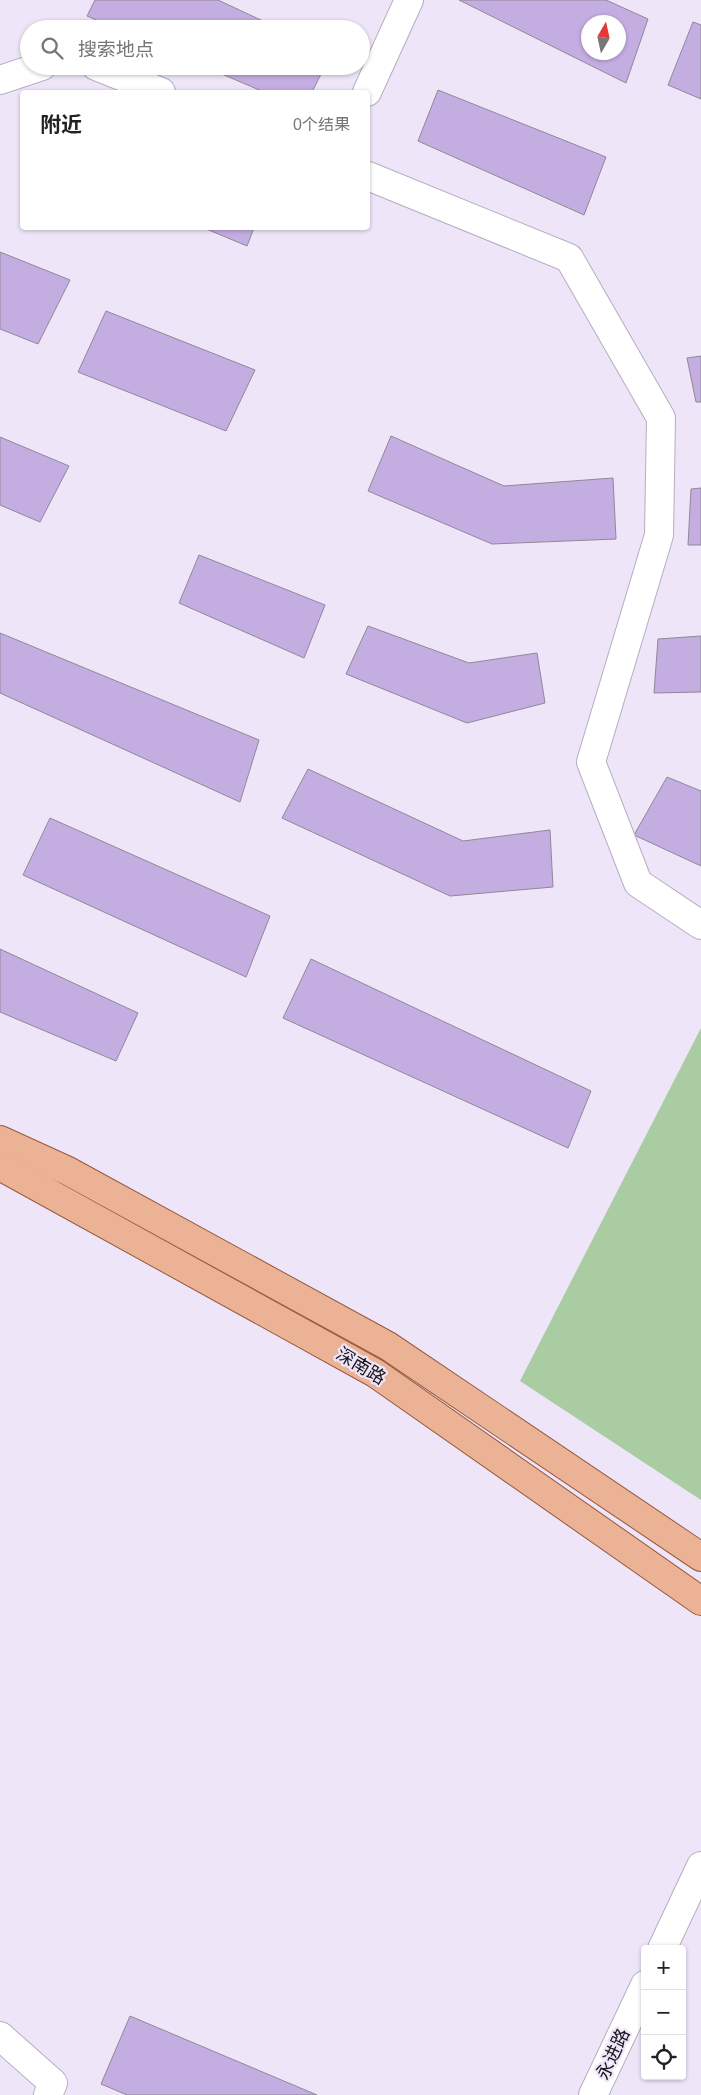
<!DOCTYPE html>
<html lang="zh">
<meta charset="utf-8">
<style>
:root{--surface:#fff;--page:#f2f2f2;--text:#222;--muted:#767676;--line:#e0e0e0}
body{margin:0;font-family:Arial,"Noto Sans SC",sans-serif;background:var(--page);color:var(--text)}
.controls{position:absolute;right:15px;bottom:15px;display:grid;overflow:hidden;border-radius:5px;box-shadow:0 1px 4px #0004}
.controls button{width:45px;height:45px;display:grid;place-items:center;padding:0;border:0;border-bottom:1px solid var(--line);background:var(--surface);color:var(--text);font:25px sans-serif}
.compass{position:absolute;left:581px;top:15px;width:45px;height:45px;border-radius:50%;background:var(--surface);box-shadow:0 1px 4px #0004;rotate:9deg}
.list{margin:0;padding:0;list-style:none}
h2{display:flex;justify-content:space-between;align-items:center;height:65px;margin:0;padding:0 20px;font-size:21px}
h2 small{font-size:16px;font-weight:400;color:var(--muted)}
.icon{flex:none;width:28px;height:28px;fill:none;stroke:currentColor;stroke-width:2;stroke-linecap:round;stroke-linejoin:round}
.map{position:relative;flex:none;width:701px;height:2095px;overflow:hidden}
.search{position:absolute;background:var(--surface);box-shadow:0 1px 4px #0004;left:20px;top:20px;width:350px;height:55px;display:flex;align-items:center;gap:12px;box-sizing:border-box;padding:0 18px;border-radius:28px;color:var(--muted);font-size:19px}
.panel{position:absolute;background:var(--surface);box-shadow:0 1px 4px #0004;left:20px;top:90px;width:350px;height:140px;border-radius:5px}
.map>svg:first-child{display:block}
.green{fill:#a9cca2}
.building{fill:#c4ade1;stroke:#8f8898;fill-rule:evenodd}
.lines{fill:none;stroke-linecap:round;stroke-linejoin:round}
.minor-casing{stroke:#b5aebf;stroke-width:30}
.major-casing{stroke:#97593d;stroke-width:30}
.minor{stroke:#fff;stroke-width:28}
.major{stroke:#ebb296;stroke-width:28}
.labels{text-anchor:middle;dominant-baseline:central;stroke-width:4.5;stroke-linejoin:round;paint-order:stroke}
.street-label{font-size:18px;fill:#161319;stroke:#eee6f8}
</style>
<div class="map">
<svg width="701" height="2095" viewBox="0 0 701 2095">
<rect width="100%" height="100%" fill="#eee6f8"/>
<polygon class="green" points="701,1028 701,1500 520,1381"/>
<g class="building">
<polygon points="95,0 218,0 280,29 117,29 87,16"/>
<path d="M459,0H606L648,19L626,83ZM588,22H618V52H588Z"/>
<polygon points="693,22 701,25 701,99 668,85"/>
<polygon points="203,66 325,66 312,92 264,92"/>
<polygon points="438,90 606,157 584,215 418,141"/>
<polygon points="204,228 254,228 247,246"/>
<polygon points="0,252 70,280 38,344 0,329"/>
<polygon points="106,311 255,370 226,431 78,372"/>
<polygon points="701,356 701,402 696,402 687,358"/>
<polygon points="391,436 504,486 613,478 616,539 492,544 368,491"/>
<polygon points="0,437 69,466 40,522 0,505"/>
<polygon points="701,488 701,545 688,545 691,489"/>
<polygon points="199,555 325,605 304,658 179,603"/>
<polygon points="368,626 469,663 537,653 545,703 467,723 346,674"/>
<polygon points="0,633 259,740 240,802 0,693"/>
<polygon points="701,636 701,692 654,693 658,639"/>
<polygon points="308,769 463,841 550,830 553,887 450,896 282,818"/>
<polygon points="667,777 701,791 701,866 634,835"/>
<polygon points="50,818 270,916 246,977 23,875"/>
<polygon points="0,949 138,1013 116,1061 0,1012"/>
<polygon points="311,959 591,1091 568,1148 283,1018"/>
<polygon points="130,2016 317,2095 127,2095 101,2084"/>
</g>
<g class="lines">
<defs>
<g id="minor">
<polyline points="96,66 161,92"/>
<polyline points="0,80 42,66"/>
<polyline points="367,92 409,0"/>
<polyline points="368,176 569,258 661,418 659,535 591,762 638,883 701,925"/>
<polyline points="662,1949 701,1866"/>
<polyline points="0,2036 53,2083 48,2095"/>
<polyline points="593,2095 645,1985"/>
</g>
<g id="major">
<polyline points="0,1140 68,1171 388,1346 701,1557"/>
<polyline points="0,1166 375,1373 701,1601"/>
</g>
</defs>
<use href="#minor" class="minor-casing"/>
<use href="#major" class="major-casing"/>
<use href="#minor" class="minor"/>
<use href="#major" class="major"/>
</g>
<g class="labels">
<g class="street-label">
<text transform="translate(361 1366) rotate(31)">深南路</text>
<text transform="translate(613 2054) rotate(-65)">永进路</text>
</g>
</g>
</svg>
<div class="controls">
<button>+</button>
<button>−</button>
<button><svg class="icon" aria-label="locate" viewBox="0 0 24 24"><circle cx="12" cy="12" r="6"/><path d="M12 2v4M12 18v4M2 12h4M18 12h4"/></svg></button>
</div>
<svg class="compass" viewBox="-18 -18 36 36"><path d="M0-13l5 13h-10z" fill="#e53935"/><path d="M0 13l5-13h-10z" fill="#767676"/></svg>
<div class="search"><svg class="icon" aria-label="search" viewBox="0 0 24 24"><circle cx="10" cy="10" r="6"/><path d="M15 15l6 6"/></svg>搜索地点</div>
<section class="panel">
<h2>附近<small>0个结果</small></h2>
<ul class="list">
</ul>
</section>
</div>
